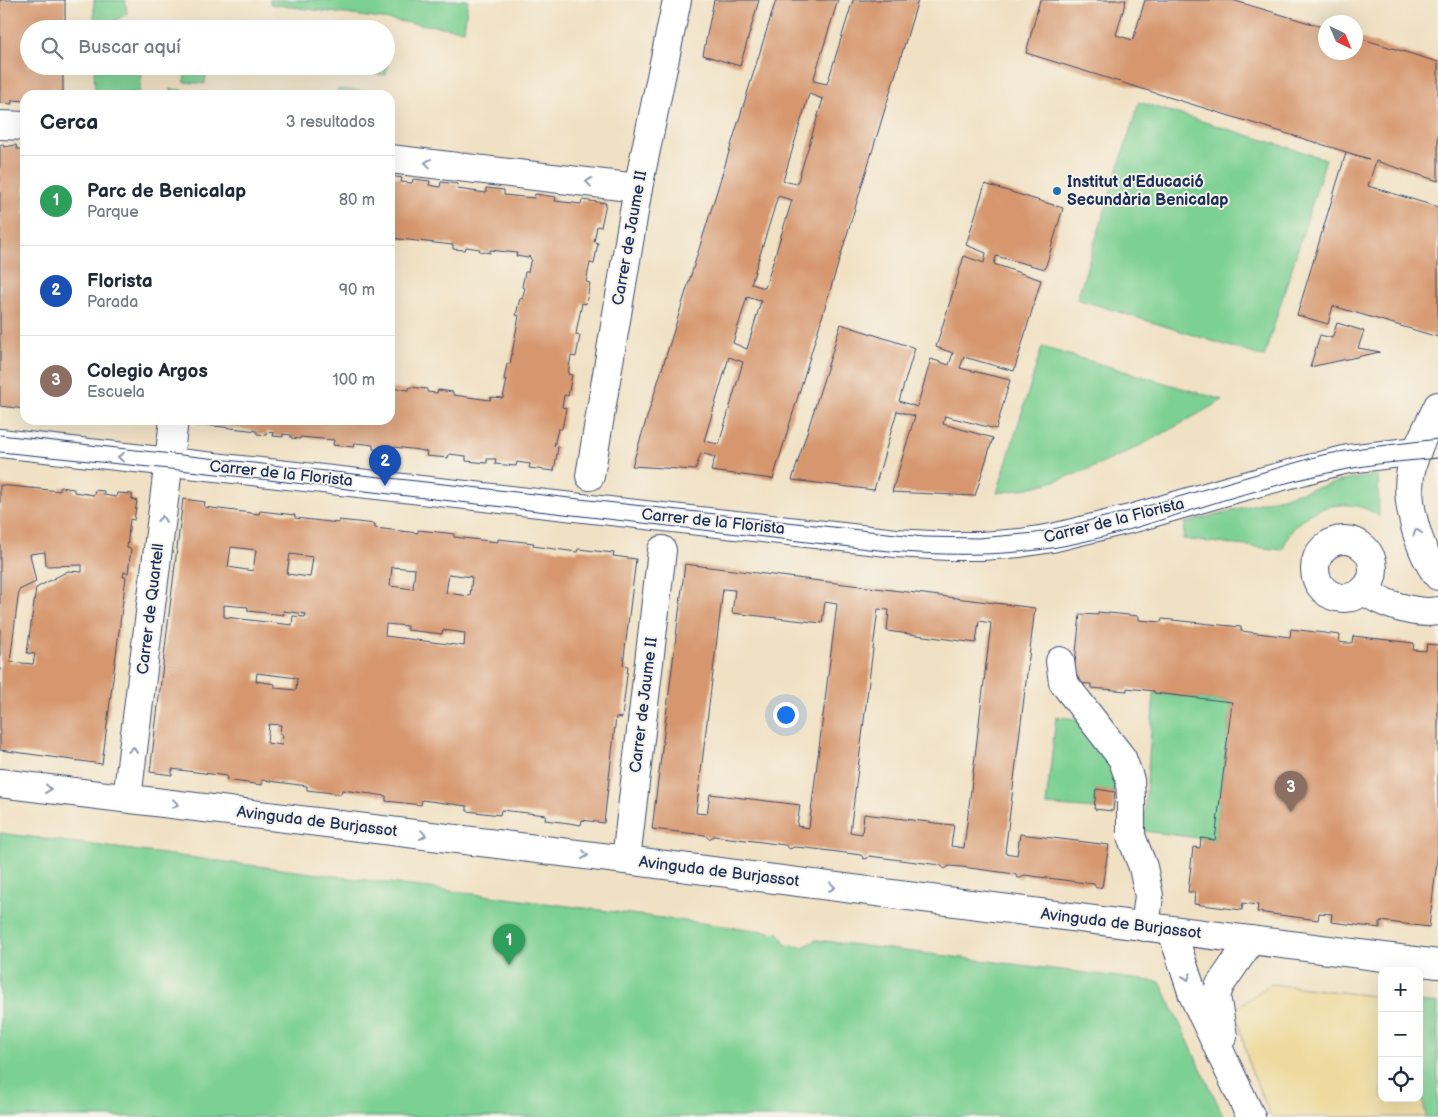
<!DOCTYPE html>
<html lang="es">
<meta charset="utf-8">
<style>
:root{--surface:#fff;--page:#f2f2f3;--text:#1f2937;--muted:#747a83;--line:#e0e1e3;--accent:#1f6fb2}
body{margin:0;font-family:"Balsamiq Sans",sans-serif;background:var(--page);color:var(--text)}
.controls{position:absolute;right:15px;bottom:15px;display:grid;overflow:hidden;border-radius:10px;box-shadow:0 5px 20px #0002}
.controls button{width:45px;height:45px;display:grid;place-items:center;padding:0;border:0;border-bottom:1px solid var(--line);background:var(--surface);color:var(--text);font:25px sans-serif}
.compass{position:absolute;left:1318px;top:15px;width:45px;height:45px;border-radius:50%;background:var(--surface);box-shadow:0 5px 20px #0002;rotate:136deg}
.you{position:absolute;left:785px;top:714px;width:18px;height:18px;margin:-12px;border:4px solid #fff;border-radius:50%;background:#1a73e8;box-shadow:0 0 0 8px #1a73e833}
.badge{display:grid;place-items:center;width:32px;height:32px;border-radius:50%;background:var(--accent);color:#fff;font-size:16px;font-weight:700}
.pin{position:absolute;translate:-50% -41px;filter:drop-shadow(0 1px 2px #0008)}
.pin::after{content:'';position:absolute;top:26px;width:18px;height:15px;background:inherit;clip-path:polygon(0 0,100% 0,50% 100%)}
.list{margin:0;padding:0;list-style:none}
h2{display:flex;justify-content:space-between;align-items:center;height:65px;margin:0;padding:0 20px;font-size:21px}
h2 small{font-size:16px;font-weight:400;color:var(--muted)}
.list li{display:grid;grid-template-columns:32px 1fr auto;gap:15px;align-items:center;box-sizing:border-box;height:90px;padding:0 20px;border-top:1px solid var(--line)}
.list b{display:block;font-size:19px;white-space:nowrap}
.list p{margin:0;font-size:16px;white-space:nowrap;color:var(--muted)}
.list em{font-size:16px;font-style:normal;color:var(--muted)}
.icon{flex:none;width:28px;height:28px;fill:none;stroke:currentColor;stroke-width:2;stroke-linecap:round;stroke-linejoin:round}
.map{position:relative;flex:none;width:1438px;height:1117px;overflow:hidden}
.search{position:absolute;background:var(--surface);box-shadow:0 5px 20px #0002;left:20px;top:20px;width:375px;height:55px;display:flex;align-items:center;gap:12px;box-sizing:border-box;padding:0 18px;border-radius:28px;color:var(--muted);font-size:19px}
.panel{position:absolute;background:var(--surface);box-shadow:0 5px 20px #0002;left:20px;top:90px;width:375px;height:335px;border-radius:15px}
.map>svg:first-child{display:block}
.green{fill:#7bd093;stroke:#4b8078}
.sand{fill:#eeda9e;stroke:#84847e}
.building{fill:#d6976e;fill-rule:evenodd}
.lines{fill:none;stroke-linecap:round;stroke-linejoin:round}
.minor-casing{stroke:#3b4a6d;stroke-width:30}
.secondary-casing{stroke:#3b4a6d;stroke-width:30}
.minor{stroke:#fff;stroke-width:28}
.secondary{stroke:#fff;stroke-width:28}
.tram{stroke:#1b2f5e;stroke-width:1}
.oneway{stroke:#8d97ae}
.poi-dot{fill:#1f6fb2;stroke:#f7f3e8;stroke-width:2}
.labels{text-anchor:middle;dominant-baseline:central;stroke-width:4;stroke-linejoin:round;paint-order:stroke}
.poi-label{font-size:16px;font-weight:bold;fill:#1b2f5e;stroke:#f7f3e8;text-anchor:start}
.street-label{font-size:16px;fill:#1b2f5e;stroke:#f7f3e8}
</style>
<div class="map">
<svg width="1438" height="1117" viewBox="0 0 1438 1117">
<rect width="100%" height="100%" fill="#f7f3e8"/>
<filter id="ink" filterUnits="userSpaceOnUse"><feTurbulence type="fractalNoise" baseFrequency=".02" numOctaves="2"/><feDisplacementMap in="SourceGraphic" scale="10" xChannelSelector="R" yChannelSelector="G"/><feConvolveMatrix kernelMatrix="1 2 1 2 8 2 1 2 1" color-interpolation-filters="sRGB"/></filter>
<filter id="wash" filterUnits="userSpaceOnUse"><feTurbulence type="fractalNoise" baseFrequency=".0096" numOctaves="4" result="noise"/><feDisplacementMap in="SourceGraphic" scale="20" xChannelSelector="R" yChannelSelector="G"/><feGaussianBlur stdDeviation="1.12" result="paint"/><feColorMatrix in="noise" values="0 0 0 0 0 0 0 0 0 0 0 0 0 0 0 0 0 1.4 0 .05"/><feComposite in="paint" operator="in"/></filter>
<g filter="url(#wash)">
<rect width="100%" height="100%" fill="#f0e1c4"/>
<g class="green">
<polygon points="94,0 125,0 127,13 105,29 94,29"/>
<polygon points="270,0 468,0 464,30 270,4"/>
<polygon points="386,45 390,46 386,75 342,70 342,66 386,66"/>
<polygon points="94,66 143,66 139,95 99,95 95,90"/>
<polygon points="186,66 207,66 205,84 184,82"/>
<polygon points="171,89 209,93 209,95 170,95"/>
<polygon points="338,89 384,93 384,95 338,95"/>
<polygon points="1139,102 1326,159 1264,357 1077,299"/>
<path d="M1042,347L1223,400C1151,440 1080,484 997,493Z"/>
<path d="M1378,475L1379,516C1352,496 1309,504 1291,532C1287,537 1285,544 1282,550L1183,539L1185,523L1338,482Z"/>
<polygon points="1154,693 1232,702 1215,840 1143,831"/>
<polygon points="1056,717 1079,719 1120,770 1115,792 1096,790 1094,809 1046,805"/>
<polygon points="0,833 779,933 786,945 803,947 816,940 1160,982 1224,1117 0,1117"/>
<polygon points="1419,1002 1438,1004 1438,1117 1426,1117 1419,1083"/>
</g>
<polygon class="sand" points="1271,984 1382,997 1382,1098 1419,1098 1419,1083 1426,1117 1271,1117 1250,1067 1235,1009"/>
<g id="blocks">
<g class="building">
<polygon points="0,0 65,0 65,29 29,29 29,66 63,66 63,95 25,95 25,101 12,100 12,104 0,103"/>
<polygon points="714,0 759,0 740,66 703,55"/>
<path d="M776,0H838L813,81L827,84L853,0H918L773,479L711,471L715,457L701,453L695,470L632,466ZM809,94L823,99L797,184L783,181ZM778,196L792,200L765,288L751,284ZM747,297L761,301L747,349L733,343ZM729,357L743,362L719,444L704,441Z"/>
<polygon points="1040,0 1126,0 1116,35 1133,40 1145,0 1232,0 1326,28 1326,52 1356,52 1356,37 1438,62 1438,181 1376,161 1368,186 1438,207 1438,337 1333,306 1328,324 1297,315 1346,153 1369,159 1026,53"/>
<polygon points="3,144 4,147 16,145 17,149 25,149 25,409 0,406 0,145"/>
<polygon points="390,176 402,178 401,182 412,183 413,179 430,181 429,185 440,187 441,182 458,184 457,189 486,193 486,188 504,190 504,195 523,197 534,198 535,194 556,197 555,201 581,204 582,200 606,203 601,227 597,226 594,242 598,243 594,264 590,263 586,282 590,283 586,304 582,303 577,328 576,335 580,336 576,357 571,356 568,374 572,375 568,396 564,395 562,407 566,408 562,429 558,429 554,446 558,447 554,471 529,468 530,464 517,462 516,466 495,464 496,459 487,459 487,463 466,461 466,456 449,454 448,458 426,456 427,452 419,450 394,447 394,452 373,449 373,445 366,444 355,443 354,447 333,445 334,440 300,437 300,439 291,438 291,435 283,434 283,437 273,436 274,433 267,432 266,435 257,434 257,431 198,424 199,420 390,420 390,388 409,390 410,387 427,389 427,392 437,393 438,390 453,392 453,395 490,400 491,397 503,398 507,380 504,379 507,364 510,364 519,316 516,315 520,298 522,299 525,288 522,287 525,272 528,272 530,263 532,261 529,256 528,258 516,256 517,253 490,250 490,253 479,251 480,249 466,247 465,250 453,249 453,245 390,238"/>
<polygon points="985,184 1063,208 1045,269 996,256 994,264 1041,280 1014,371 964,357 960,368 1010,380 996,429 945,416 943,424 993,438 975,496 892,492 915,416 897,411 874,490 792,480 841,324 915,348 899,401 917,407 931,359 949,365 953,353 936,347 964,256 984,263 986,253 966,245"/>
<polygon points="1337,323 1364,331 1358,348 1380,352 1310,367 1320,335 1332,338"/>
<path d="M0,485L60,491V487L74,489V492L94,495L95,490L104,491V495L116,497L117,493L132,494V499L137,501L134,520L130,519L127,548L131,549L128,573L124,572L123,577H126L102,764L0,750ZM45,552L46,566L82,565V572L68,571L36,588L27,653L35,654L33,664L10,662L19,590L36,582L30,554Z"/>
<path d="M183,499L205,502L204,507L259,514L260,511L295,515V518L339,523V520L375,524V528L418,533V530L447,533L454,534V537L498,542V539L534,543L533,546L577,552L578,549L614,553L613,556L636,559L623,665L628,666L622,718L616,717L604,823L582,820L581,825L569,823L545,820L546,815L501,810L500,815L467,811V806L422,800L421,805L386,801V796L342,790L341,794L307,790V786L262,780V785L226,780L227,776L172,769V775L150,772ZM231,547L256,550L253,571L228,567ZM290,554L313,557L310,577L287,574ZM392,567L415,569L413,589L390,586ZM449,574L472,577L470,596L446,593ZM224,605L248,607V611L284,615L283,611L306,614L305,617L293,616L292,625L224,617ZM386,624L407,626V630L442,634L443,630L465,633L464,646L385,636ZM257,673L297,678L296,690L275,688V684L256,681ZM269,724L281,725L280,734L283,735L282,745L267,743Z"/>
<path d="M685,564L1035,608L1005,853L1017,855L1020,834L1109,845L1102,887L1096,888L1094,884L1024,875L1021,878H1018L1015,874L962,867L949,866L945,869L940,865L869,856L868,858L864,859L861,855L807,848L794,847L790,849L785,845L714,836L709,839L705,835L652,829ZM723,589L735,590L732,613L822,623L825,602L837,604L809,828L797,826L800,805L710,794L707,814L696,813ZM878,609L889,610L887,631L976,643L979,621L991,623L964,848L951,846L954,825L944,824L864,814L862,834L850,832Z"/>
<polygon points="1098,612 1139,616 1139,620 1161,622 1162,619 1241,627 1241,631 1290,637 1291,629 1340,635 1339,642 1345,643 1352,643 1353,636 1414,643 1413,650 1426,651 1427,644 1438,645 1438,853 1429,927 1380,921 1380,928 1331,922 1332,914 1319,913 1318,920 1257,912 1258,905 1250,904 1243,903 1242,910 1194,904 1195,892 1188,892 1193,847 1200,848 1201,838 1215,840 1232,702 1154,693 1154,691 1127,688 1127,691 1091,688 1091,684 1073,683 1080,614 1098,615"/>
<polygon points="1096,789 1115,792 1113,811 1094,809"/>
</g>
</g>
</g>
<g filter="url(#ink)">
<use href="#blocks" fill-opacity="0" stroke="#3b4a6d" stroke-width="1"/>
<g class="lines">
<defs>
<g id="minor">
<polyline points="0,125 25,126"/>
<polyline points="390,159 638,188"/>
<path d="M1438,406C1428,427 1416,447 1411,470C1404,501 1419,551 1438,576"/>
<polyline points="0,443 896,543 948,546 982,546 1020,543 1052,538 1134,518 1230,490 1324,465 1348,459 1417,451"/>
<polyline points="590,476 638,188 677,0"/>
<circle cx="1344" cy="569" r="29"/>
<path d="M1364,590C1380,604 1417,615 1438,611"/>
<polyline points="1060,661 1063,682 1122,758 1130,780 1131,798 1131,836 1143,867 1149,896 1145,927"/>
<polyline points="127,798 174,420"/>
<polyline points="626,860 662,550"/>
<polyline points="1172,931 1193,995 1251,1117"/>
<polyline points="1223,1036 1216,996 1220,985 1251,940"/>
</g>
<polyline id="secondary" points="0,783 626,860 1438,964"/>
</defs>
<use href="#minor" class="minor-casing"/>
<use href="#secondary" class="secondary-casing"/>
<use href="#minor" class="minor"/>
<use href="#secondary" class="secondary"/>
<g class="tram">
<polyline points="0,435 869,531 924,537 978,538 1036,533 1130,511 1322,455 1362,448 1438,439"/>
<path d="M0,452L199,472L868,549C927,555 986,557 1045,549C1108,540 1173,515 1234,497C1275,486 1317,474 1359,467C1385,462 1412,461 1438,458"/>
</g>
</g>
<defs><path id="oneway-chevron" d="M-2-3.5L2.5 0L-2 3.5" fill="none" stroke-width="1.6" stroke-linecap="round" stroke-linejoin="round" transform="scale(1.25)"/></defs>
<g class="oneway">
<use href="#oneway-chevron" transform="translate(428 163) rotate(-173)"/>
<use href="#oneway-chevron" transform="translate(589 182) rotate(-173)"/>
<use href="#oneway-chevron" transform="translate(121 457) rotate(-174)"/>
<use href="#oneway-chevron" transform="translate(162 519) rotate(-83)"/>
<use href="#oneway-chevron" transform="translate(1417 532) rotate(-107)"/>
<use href="#oneway-chevron" transform="translate(133 750) rotate(-83)"/>
<use href="#oneway-chevron" transform="translate(48 789) rotate(7)"/>
<use href="#oneway-chevron" transform="translate(175 804) rotate(7)"/>
<use href="#oneway-chevron" transform="translate(423 835) rotate(7)"/>
<use href="#oneway-chevron" transform="translate(585 855) rotate(7)"/>
<use href="#oneway-chevron" transform="translate(832 887) rotate(7)"/>
<use href="#oneway-chevron" transform="translate(1187 977) rotate(71)"/>
</g>
</g>
<circle class="poi-dot" cx="1057" cy="191" r="5"/>
<g class="labels">
<g class="poi-label">
<text x="1067" y="182">Institut d'Educació<tspan x="1067" dy="18">Secundària Benicalap</tspan></text>
</g>
<g class="street-label">
<text transform="translate(630 238) rotate(-80)">Carrer de Jaume II</text>
<text transform="translate(281 474) rotate(6)">Carrer de la Florista</text>
<text transform="translate(1114 521) rotate(-14)">Carrer de la Florista</text>
<text transform="translate(713 522) rotate(6)">Carrer de la Florista</text>
<text transform="translate(151 609) rotate(-83)">Carrer de Quartell</text>
<text transform="translate(644 705) rotate(-83)">Carrer de Jaume II</text>
<text transform="translate(317 822) rotate(7)">Avinguda de Burjassot</text>
<text transform="translate(719 872) rotate(7)">Avinguda de Burjassot</text>
<text transform="translate(1121 924) rotate(7)">Avinguda de Burjassot</text>
</g>
</g>
</svg>
<div class="controls">
<button>+</button>
<button>−</button>
<button><svg class="icon" aria-label="locate" viewBox="0 0 24 24"><circle cx="12" cy="12" r="6"/><path d="M12 2v4M12 18v4M2 12h4M18 12h4"/></svg></button>
</div>
<svg class="compass" viewBox="-18 -18 36 36"><path d="M0-13l5 13h-10z" fill="#e53935"/><path d="M0 13l5-13h-10z" fill="#747a83"/></svg>
<div class="you"></div>
<div class="pin badge" style="left:509px;top:965px;background:#2e9e5b">1</div>
<div class="pin badge" style="left:385px;top:486px;background:#1a4fb4">2</div>
<div class="pin badge" style="left:1291px;top:812px;background:#8d6e63">3</div>
<div class="search"><svg class="icon" aria-label="search" viewBox="0 0 24 24"><circle cx="10" cy="10" r="6"/><path d="M15 15l6 6"/></svg>Buscar aquí</div>
<section class="panel">
<h2>Cerca<small>3 resultados</small></h2>
<ul class="list">
<li><span class="badge" style="background:#2e9e5b">1</span><div><b>Parc de Benicalap</b><p>Parque</p></div><em>80 m</em></li>
<li><span class="badge" style="background:#1a4fb4">2</span><div><b>Florista</b><p>Parada</p></div><em>90 m</em></li>
<li><span class="badge" style="background:#8d6e63">3</span><div><b>Colegio Argos</b><p>Escuela</p></div><em>100 m</em></li>
</ul>
</section>
</div>
